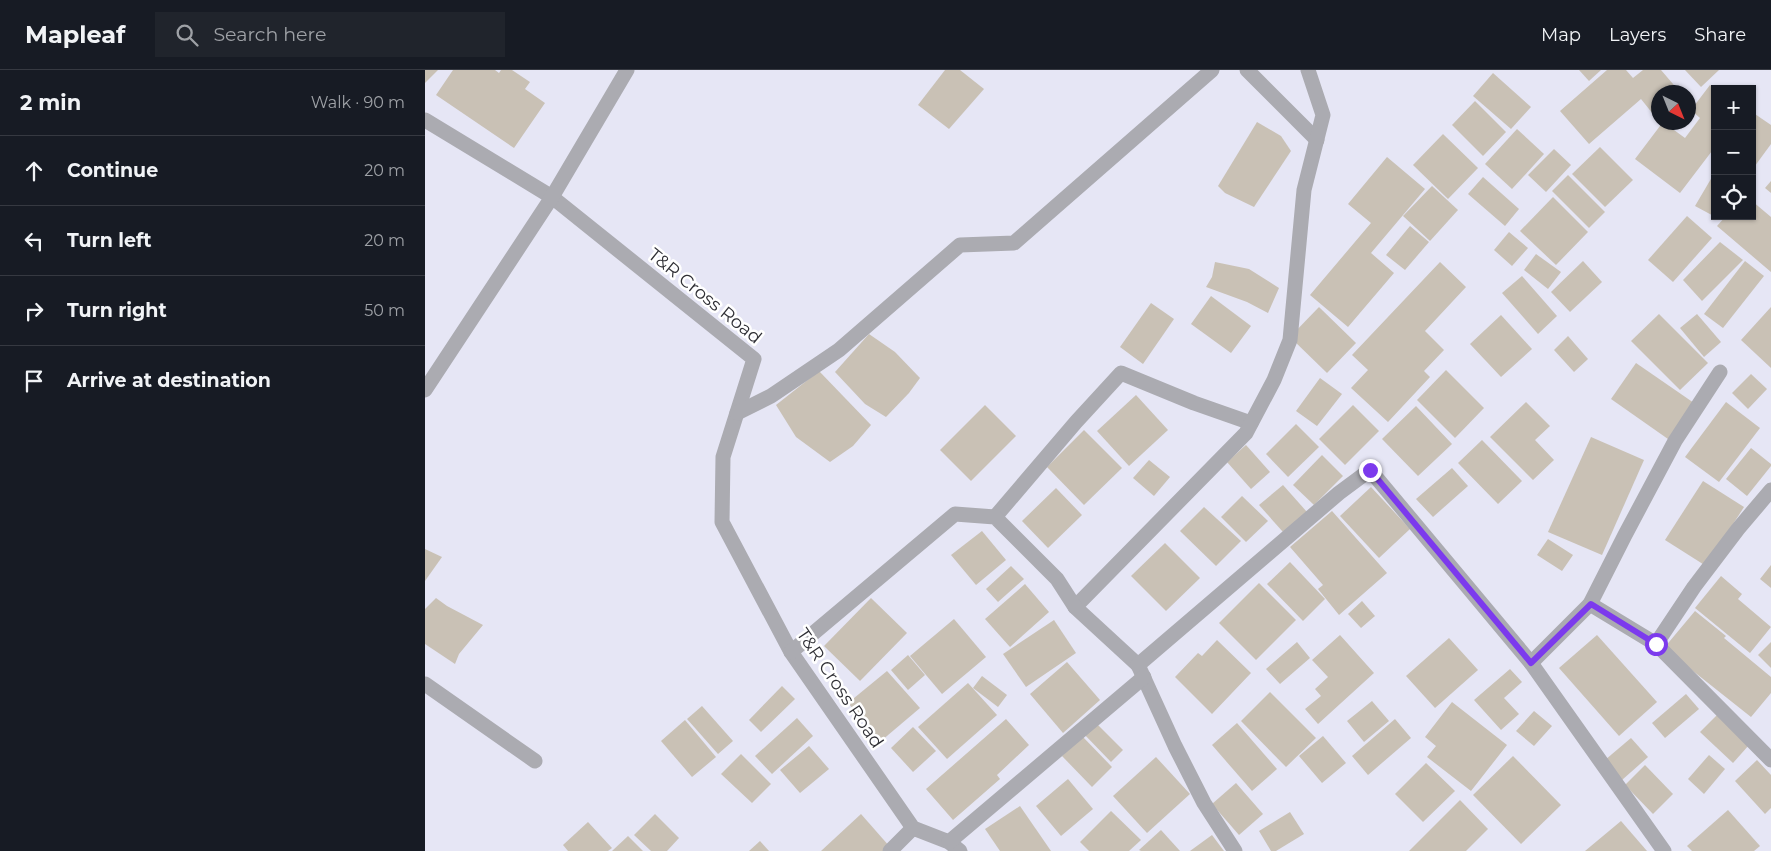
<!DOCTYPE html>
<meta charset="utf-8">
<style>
:root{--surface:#171b24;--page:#20242c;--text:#f1f3f6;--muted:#9ea1a6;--line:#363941}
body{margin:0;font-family:Montserrat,sans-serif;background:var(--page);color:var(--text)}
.controls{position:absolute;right:15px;top:15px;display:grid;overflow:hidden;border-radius:0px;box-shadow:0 1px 4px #0004}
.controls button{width:45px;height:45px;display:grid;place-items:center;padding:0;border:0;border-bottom:1px solid var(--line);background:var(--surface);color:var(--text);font:25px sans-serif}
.compass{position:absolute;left:1226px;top:15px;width:45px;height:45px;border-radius:50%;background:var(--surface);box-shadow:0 1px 4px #0004;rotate:137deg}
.stop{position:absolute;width:15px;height:15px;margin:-11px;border:4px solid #7c3aed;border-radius:50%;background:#fff}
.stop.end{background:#7c3aed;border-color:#fff;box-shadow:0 1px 5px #0008}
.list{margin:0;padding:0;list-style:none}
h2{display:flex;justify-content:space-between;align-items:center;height:65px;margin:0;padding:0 20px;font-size:21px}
h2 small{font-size:16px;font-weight:400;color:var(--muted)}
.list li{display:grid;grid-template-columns:32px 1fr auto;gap:15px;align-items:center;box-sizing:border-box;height:70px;padding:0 20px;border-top:1px solid var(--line)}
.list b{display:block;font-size:19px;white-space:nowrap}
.list em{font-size:16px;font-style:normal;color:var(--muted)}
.icon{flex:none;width:28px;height:28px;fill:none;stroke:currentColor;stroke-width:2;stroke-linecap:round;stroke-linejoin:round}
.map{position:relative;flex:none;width:1346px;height:781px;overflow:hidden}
header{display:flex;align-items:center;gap:30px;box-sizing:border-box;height:70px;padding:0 25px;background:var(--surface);border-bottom:1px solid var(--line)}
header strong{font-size:24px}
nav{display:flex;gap:28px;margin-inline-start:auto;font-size:18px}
.search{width:350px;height:45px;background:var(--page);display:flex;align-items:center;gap:12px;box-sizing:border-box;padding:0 18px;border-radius:0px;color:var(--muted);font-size:19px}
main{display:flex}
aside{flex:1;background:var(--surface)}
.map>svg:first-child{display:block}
.building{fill:#c9c1b5}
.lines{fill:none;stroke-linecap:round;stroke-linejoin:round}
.minor{stroke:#ababb1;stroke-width:15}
.route{stroke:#7c3aed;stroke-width:6}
.labels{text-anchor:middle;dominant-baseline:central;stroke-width:5;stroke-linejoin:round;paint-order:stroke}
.street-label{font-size:18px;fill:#2f2f35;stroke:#fff}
</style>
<header>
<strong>Mapleaf</strong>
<div class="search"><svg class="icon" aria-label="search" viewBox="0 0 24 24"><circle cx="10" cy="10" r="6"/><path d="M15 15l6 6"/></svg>Search here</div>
<nav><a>Map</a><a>Layers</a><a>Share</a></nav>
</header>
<main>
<aside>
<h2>2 min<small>Walk · 90 m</small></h2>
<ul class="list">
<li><svg class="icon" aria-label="ahead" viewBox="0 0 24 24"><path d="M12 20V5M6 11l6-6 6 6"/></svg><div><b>Continue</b></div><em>20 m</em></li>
<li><svg class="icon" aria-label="left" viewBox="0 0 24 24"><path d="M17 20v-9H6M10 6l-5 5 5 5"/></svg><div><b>Turn left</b></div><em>20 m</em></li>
<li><svg class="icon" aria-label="right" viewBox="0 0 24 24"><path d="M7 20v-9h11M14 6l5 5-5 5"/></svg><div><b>Turn right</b></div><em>50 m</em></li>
<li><svg class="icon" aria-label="arrive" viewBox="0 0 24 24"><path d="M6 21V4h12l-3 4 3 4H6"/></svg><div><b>Arrive at destination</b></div></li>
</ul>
</aside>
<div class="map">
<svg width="1346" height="781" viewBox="0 0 1346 781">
<rect width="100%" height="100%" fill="#e6e6f5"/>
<g class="building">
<polygon points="0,0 13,0 0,13"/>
<polygon points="28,0 70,0 74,3 76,0 87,0 105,12 100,19 120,33 89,78 11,25"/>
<polygon points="520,0 535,0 559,19 524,59 493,35"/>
<polygon points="1154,0 1176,0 1164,11"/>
<polygon points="1182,0 1201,0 1208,8 1218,0 1236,0 1254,21 1252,22 1234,22 1234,39 1228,44 1216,29 1164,74 1135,41"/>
<polygon points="1260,0 1294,0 1276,17"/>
<polygon points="1068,3 1106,37 1086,59 1048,26"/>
<polygon points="1285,15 1290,19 1290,77 1255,123 1210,89 1238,52 1260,68 1275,48 1266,40"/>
<polygon points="1050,31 1081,62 1058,86 1027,55"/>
<polygon points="1327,42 1346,55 1346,74 1327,100"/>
<polygon points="832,52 856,66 866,81 829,137 800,123 793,116"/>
<polygon points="1092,59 1119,84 1087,119 1060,94"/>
<polygon points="1018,64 1053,98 1023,129 988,95"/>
<polygon points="1175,77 1208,110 1180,137 1147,104"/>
<polygon points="1129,79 1146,95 1121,122 1103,105"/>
<polygon points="962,87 1000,119 946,183 969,203 923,257 885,225 946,153 923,134"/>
<polygon points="1290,102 1290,146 1298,146 1296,150 1270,136"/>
<polygon points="1143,105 1180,142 1164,158 1127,121"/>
<polygon points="1058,107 1094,139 1080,156 1043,124"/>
<polygon points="1346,111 1346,123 1340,118"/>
<polygon points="1007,116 1033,140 1005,171 978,146"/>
<polygon points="1128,127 1163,162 1131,195 1095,161"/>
<polygon points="1327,131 1346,147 1346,202 1292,156 1301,146 1327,146"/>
<polygon points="1262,146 1287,168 1248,212 1223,190"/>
<polygon points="985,156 1004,172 980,200 961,185"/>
<polygon points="1084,162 1103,178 1087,196 1069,180"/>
<polygon points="1295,172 1318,190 1277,231 1258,210"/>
<polygon points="1111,184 1136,202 1123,219 1099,200"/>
<polygon points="1158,191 1177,212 1145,242 1126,222"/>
<polygon points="1320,191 1339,206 1298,258 1279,244"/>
<polygon points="790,192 824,199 854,218 843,243 822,232 781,217 787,207"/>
<polygon points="1015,192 1041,217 1000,261 1019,280 999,301 1005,307 963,352 926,318 943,300 927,285"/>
<polygon points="1097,206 1132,246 1113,264 1077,223"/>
<polygon points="786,226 826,256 806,283 766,254"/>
<polygon points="726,233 749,249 718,294 695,277"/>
<polygon points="894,237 931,273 902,303 865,267"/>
<polygon points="1346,237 1346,298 1316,270"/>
<polygon points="1234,244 1283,293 1255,320 1206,271"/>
<polygon points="1272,244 1296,272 1279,287 1255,258"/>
<polygon points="1076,245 1107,279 1076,307 1045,274"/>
<polygon points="444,264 470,282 495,308 484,323 461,347 440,334 410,302"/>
<polygon points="1143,266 1163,289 1149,302 1129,280"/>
<polygon points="1211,293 1269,333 1243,369 1186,329"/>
<polygon points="1021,300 1059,338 1030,368 992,330"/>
<polygon points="394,301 446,355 428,376 405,392 371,367 351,335"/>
<polygon points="1326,304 1342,319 1323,339 1307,323"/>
<polygon points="895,308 917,324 892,356 871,341"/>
<polygon points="711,325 743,360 704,396 672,361"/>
<polygon points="1101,332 1125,356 1110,370 1129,390 1108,410 1065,367"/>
<polygon points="1301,332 1335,358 1294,412 1260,387"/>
<polygon points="560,335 591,366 546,411 515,380"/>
<polygon points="928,335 954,361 920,395 894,369"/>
<polygon points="991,336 1027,374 993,406 957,369"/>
<polygon points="871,354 894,377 863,407 841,384"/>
<polygon points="659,360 697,398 659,435 622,397"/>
<polygon points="1166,367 1219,390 1177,485 1123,462"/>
<polygon points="1057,370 1097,411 1073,434 1033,393"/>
<polygon points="821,375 845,402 826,419 802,392"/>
<polygon points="1326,378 1346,394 1346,396 1322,426 1301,409"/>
<polygon points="897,385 918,406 889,435 868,415"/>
<polygon points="724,390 745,407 729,426 708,408"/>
<polygon points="1027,398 1043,416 1008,447 991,429"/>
<polygon points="1278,411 1319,437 1281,496 1240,470"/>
<polygon points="858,415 882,442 858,462 834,435"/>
<polygon points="946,417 985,459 954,488 915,446"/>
<polygon points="631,418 657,445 623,478 597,451"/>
<polygon points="817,426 843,451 821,472 796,447"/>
<polygon points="779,437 816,471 791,496 755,461"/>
<polygon points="907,441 962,503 914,545 893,519 898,515 865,477"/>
<polygon points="557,461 581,490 551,515 526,485"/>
<polygon points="1123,469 1148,485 1137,501 1112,485"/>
<polygon points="740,473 775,508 741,541 706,506"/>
<polygon points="0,479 17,487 0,511"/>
<polygon points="865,492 900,529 878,551 842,514"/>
<polygon points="1346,495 1346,518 1335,509"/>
<polygon points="586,496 599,509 573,532 561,519"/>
<polygon points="1296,506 1317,524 1313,529 1346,557 1325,583 1270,538"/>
<polygon points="834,513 871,550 831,590 794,553"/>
<polygon points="600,514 624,542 585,577 560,549"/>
<polygon points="11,528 22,536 58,555 34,584 30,594 0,574 0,539"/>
<polygon points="446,528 482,563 435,611 399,576"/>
<polygon points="937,531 950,546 936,558 923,544"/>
<polygon points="1270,541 1301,566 1299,568 1346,607 1346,623 1326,647 1239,578"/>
<polygon points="529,549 561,587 517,624 485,586"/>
<polygon points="629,550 651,583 601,617 578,584"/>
<polygon points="915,565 949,603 893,654 880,639 896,626 890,619 903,607 887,590"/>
<polygon points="1172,565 1232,632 1194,666 1134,598"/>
<polygon points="1024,568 1053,600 1010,638 981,606"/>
<polygon points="792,570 826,603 787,644 750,607 773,583 777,586"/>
<polygon points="872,572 885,588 855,614 841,599"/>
<polygon points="1346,572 1346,598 1333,585"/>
<polygon points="483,585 500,605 483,620 466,600"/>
<polygon points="642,592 675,630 638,663 605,624"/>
<polygon points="1085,599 1097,612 1079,628 1094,644 1076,660 1049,630"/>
<polygon points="462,601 495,638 456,671 423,633"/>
<polygon points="557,606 582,625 573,637 548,618"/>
<polygon points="543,613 572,645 522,689 493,657"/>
<polygon points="357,616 370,629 336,662 324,650"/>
<polygon points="845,622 891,668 861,697 816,651"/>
<polygon points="1261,624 1274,639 1240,668 1227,653"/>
<polygon points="947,631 964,651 939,672 922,651"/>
<polygon points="1027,632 1082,675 1046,721 1002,687 1011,676 1000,667"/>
<polygon points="277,636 308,671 293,684 262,649"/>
<polygon points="1109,641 1127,656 1109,676 1091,661"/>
<polygon points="1292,645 1324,675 1308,693 1275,662"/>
<polygon points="372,648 388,666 347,704 330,686"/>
<polygon points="581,649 604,675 572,705 575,709 528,750 501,719"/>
<polygon points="970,649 986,668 943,705 927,686"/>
<polygon points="260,650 291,687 267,707 236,671"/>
<polygon points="669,651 698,680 686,692 657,662"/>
<polygon points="812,653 852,699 827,721 787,675"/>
<polygon points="488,657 511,681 488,702 466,678"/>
<polygon points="657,666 687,697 667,717 637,686"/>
<polygon points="898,666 921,693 897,713 874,686"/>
<polygon points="1206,668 1223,687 1197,710 1180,690"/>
<polygon points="384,676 404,699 375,723 355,700"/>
<polygon points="316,684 346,714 327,733 296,704"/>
<polygon points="1284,685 1300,699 1279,724 1263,709"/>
<polygon points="1088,686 1136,735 1096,774 1048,725"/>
<polygon points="731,687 765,724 722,763 688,726"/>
<polygon points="1332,690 1346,705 1346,738 1340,744 1310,711"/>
<polygon points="1001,693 1030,721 998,752 970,724"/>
<polygon points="1220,695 1248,724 1228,744 1200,715"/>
<polygon points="643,709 668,739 636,766 611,736"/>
<polygon points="811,713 838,744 814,765 787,734"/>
<polygon points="1035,730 1063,759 1041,781 984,781"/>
<polygon points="595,736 626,781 575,781 560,759"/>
<polygon points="1303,740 1335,776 1329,781 1267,781 1262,776"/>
<polygon points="686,741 716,770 704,781 664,781 655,772"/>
<polygon points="865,742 879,764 851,781 846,781 834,761"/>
<polygon points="230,744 254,768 242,781 226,781 209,765"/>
<polygon points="436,744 465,777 461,781 396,781"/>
<polygon points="1196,751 1222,781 1160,781"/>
<polygon points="163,752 187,778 183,781 143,781 138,775"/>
<polygon points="736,760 755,781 716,781 714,780"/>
<polygon points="787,765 799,781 765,781"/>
<polygon points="203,766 218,781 187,781"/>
<polygon points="335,771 344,781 324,781"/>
</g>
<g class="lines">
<g class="minor">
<polyline points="822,0 892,70"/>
<polyline points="0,50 127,127 329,289 298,387 297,452 366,582 488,758 524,772 535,781"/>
<polyline points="0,320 127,127 202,0"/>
<polyline points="312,343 346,326 414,280 535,175 589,173 787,0"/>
<polyline points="570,447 651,352 696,303 769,333 826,353"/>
<polyline points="1165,534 1231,574 1346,690"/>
<polyline points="650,537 821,363 849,310 865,270 879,120 898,45 883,0"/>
<polyline points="1231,574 1269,517 1313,459 1346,420"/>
<polyline points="366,582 530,444 570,447 632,509 650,537 713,595 750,676 779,733 810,781"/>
<polyline points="1106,593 1165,534 1200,465 1250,371 1295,302"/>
<polyline points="713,595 914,423 945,400 1106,593 1239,781"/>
<polyline points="0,614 110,691"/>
<polyline points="524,772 719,607"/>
<polyline points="465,781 488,758"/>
</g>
</g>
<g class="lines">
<polyline class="route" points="945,400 1106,593 1166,534 1231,574"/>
</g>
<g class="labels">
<g class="street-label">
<text transform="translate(280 226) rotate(39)">T&amp;R Cross Road</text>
<text transform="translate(415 618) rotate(56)">T&amp;R Cross Road</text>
</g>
</g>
</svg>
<div class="controls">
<button>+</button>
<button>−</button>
<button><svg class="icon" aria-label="locate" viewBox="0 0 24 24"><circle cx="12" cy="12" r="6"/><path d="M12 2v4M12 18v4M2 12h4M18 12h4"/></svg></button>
</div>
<svg class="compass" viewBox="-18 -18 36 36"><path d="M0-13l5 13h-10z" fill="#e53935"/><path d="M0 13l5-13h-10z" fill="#9ea1a6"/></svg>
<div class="stop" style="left:1231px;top:574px"></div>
<div class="stop end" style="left:945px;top:400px"></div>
</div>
</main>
